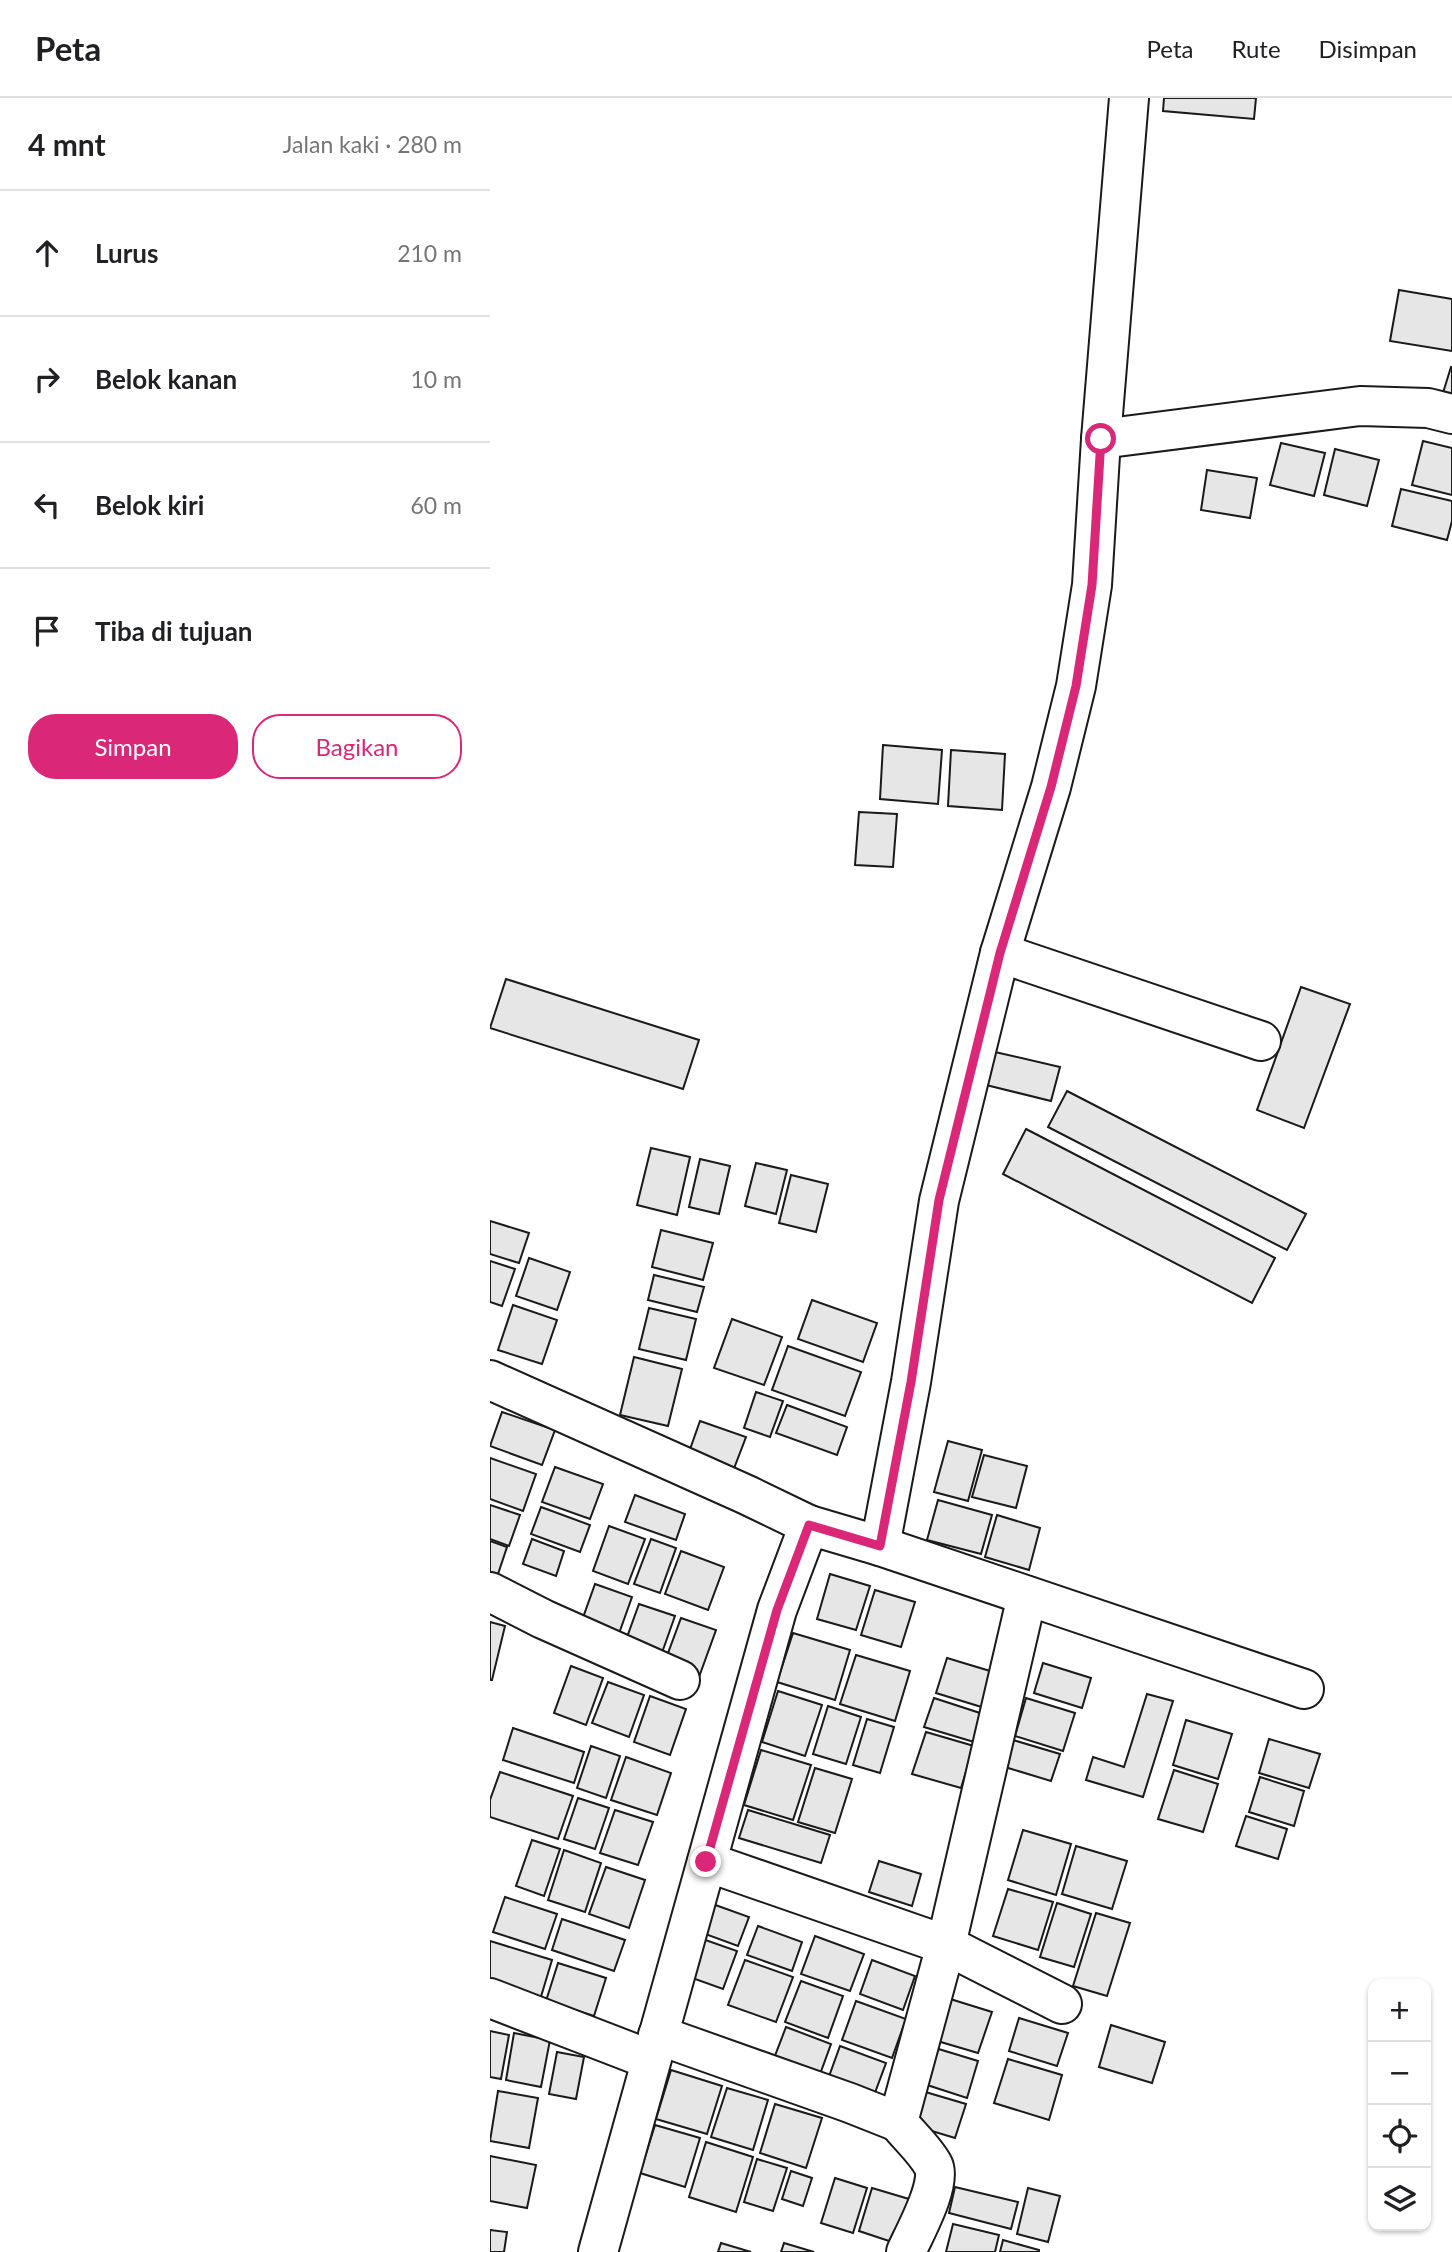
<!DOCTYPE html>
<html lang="id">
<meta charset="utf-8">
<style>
:root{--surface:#fff;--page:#f6f6f6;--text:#202124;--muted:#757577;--line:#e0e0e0;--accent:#db2777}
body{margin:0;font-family:Lato,sans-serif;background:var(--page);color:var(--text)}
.controls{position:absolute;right:21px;bottom:21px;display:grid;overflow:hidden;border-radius:14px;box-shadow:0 2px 5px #0004}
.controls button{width:63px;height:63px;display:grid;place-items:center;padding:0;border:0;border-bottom:2px solid var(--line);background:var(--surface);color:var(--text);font:35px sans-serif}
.stop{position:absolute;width:21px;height:21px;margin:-16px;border:5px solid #db2777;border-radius:50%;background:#fff}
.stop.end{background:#db2777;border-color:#fff;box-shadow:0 2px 7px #0008}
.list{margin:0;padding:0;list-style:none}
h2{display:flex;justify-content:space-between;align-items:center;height:91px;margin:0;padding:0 28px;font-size:30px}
h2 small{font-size:23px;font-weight:400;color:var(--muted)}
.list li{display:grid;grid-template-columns:46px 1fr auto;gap:21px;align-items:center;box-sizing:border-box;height:126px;padding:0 28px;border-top:2px solid var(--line)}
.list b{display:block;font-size:26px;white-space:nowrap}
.list em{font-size:23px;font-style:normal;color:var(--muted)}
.actions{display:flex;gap:14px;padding:21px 28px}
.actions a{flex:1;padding:16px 0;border:2px solid var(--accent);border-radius:28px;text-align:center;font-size:24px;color:var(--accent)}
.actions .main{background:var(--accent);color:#fff}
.icon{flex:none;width:38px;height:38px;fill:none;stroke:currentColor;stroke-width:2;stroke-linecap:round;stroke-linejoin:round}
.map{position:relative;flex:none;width:962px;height:2154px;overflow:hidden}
header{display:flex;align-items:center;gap:42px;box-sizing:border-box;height:98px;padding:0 35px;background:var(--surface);border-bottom:2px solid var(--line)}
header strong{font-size:33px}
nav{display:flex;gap:38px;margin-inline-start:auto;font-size:24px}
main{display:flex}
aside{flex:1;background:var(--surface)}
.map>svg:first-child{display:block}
.building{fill:#e6e6e6;stroke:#1a1a1a;stroke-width:2}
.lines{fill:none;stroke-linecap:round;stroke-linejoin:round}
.minor-casing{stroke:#1a1a1a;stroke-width:42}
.minor{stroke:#fff;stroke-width:38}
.route{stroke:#db2777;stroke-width:9}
</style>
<header>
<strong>Peta</strong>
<nav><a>Peta</a><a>Rute</a><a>Disimpan</a></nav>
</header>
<main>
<aside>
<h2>4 mnt<small>Jalan kaki · 280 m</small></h2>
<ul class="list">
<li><svg class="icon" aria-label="ahead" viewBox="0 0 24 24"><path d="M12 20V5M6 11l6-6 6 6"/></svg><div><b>Lurus</b></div><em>210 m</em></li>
<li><svg class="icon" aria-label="right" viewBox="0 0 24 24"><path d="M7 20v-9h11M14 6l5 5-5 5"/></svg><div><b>Belok kanan</b></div><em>10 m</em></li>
<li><svg class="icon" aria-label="left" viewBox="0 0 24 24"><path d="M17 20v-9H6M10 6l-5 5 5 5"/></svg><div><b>Belok kiri</b></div><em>60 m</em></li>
<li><svg class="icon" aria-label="arrive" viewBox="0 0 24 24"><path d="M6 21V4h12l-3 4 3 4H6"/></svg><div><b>Tiba di tujuan</b></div></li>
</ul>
<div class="actions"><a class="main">Simpan</a><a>Bagikan</a></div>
</aside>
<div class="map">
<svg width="962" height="2154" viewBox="0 0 962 2154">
<rect width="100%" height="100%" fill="#fff"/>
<g class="building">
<polygon points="674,0 766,0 764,21 673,13"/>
<polygon points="909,192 962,201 962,253 900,243"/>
<polygon points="961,269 962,269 962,301 952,298"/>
<polygon points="933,343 962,350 962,397 922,387"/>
<polygon points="791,345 835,355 824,398 780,387"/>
<polygon points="845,351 889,362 877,408 834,397"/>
<polygon points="717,372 767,380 760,420 711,412"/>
<polygon points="911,391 962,403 962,423 957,442 902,428"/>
<polygon points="393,647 452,652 448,706 390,701"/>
<polygon points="461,652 515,656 512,712 458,708"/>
<polygon points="369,714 407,716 403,769 365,767"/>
<polygon points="16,881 209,942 193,991 0,930"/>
<polygon points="811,889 860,906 814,1030 767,1012"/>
<polygon points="505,954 570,969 561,1003 496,987"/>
<polygon points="577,993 816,1116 797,1152 558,1029"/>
<polygon points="536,1031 785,1160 762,1205 513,1076"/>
<polygon points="161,1050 200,1059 187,1117 147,1107"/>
<polygon points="210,1061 240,1068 229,1116 199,1109"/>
<polygon points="266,1065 297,1072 286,1116 255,1108"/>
<polygon points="301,1077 338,1086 326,1134 289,1125"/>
<polygon points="0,1123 39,1135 29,1165 0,1156"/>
<polygon points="171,1132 223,1145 213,1182 162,1169"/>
<polygon points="39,1160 80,1174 67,1212 26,1198"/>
<polygon points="0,1163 25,1171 12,1208 0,1204"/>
<polygon points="164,1177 214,1189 207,1214 158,1202"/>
<polygon points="322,1202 387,1225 373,1264 308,1241"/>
<polygon points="23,1207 67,1222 52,1266 8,1252"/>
<polygon points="159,1210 206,1221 196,1262 149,1251"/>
<polygon points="242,1221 292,1239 274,1287 224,1270"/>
<polygon points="298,1248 371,1274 355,1318 282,1292"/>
<polygon points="144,1259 192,1271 178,1328 130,1317"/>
<polygon points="266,1294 293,1303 280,1339 254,1330"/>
<polygon points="297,1307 357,1329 347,1357 286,1335"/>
<polygon points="12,1314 65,1332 52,1367 0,1348"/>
<polygon points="210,1323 256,1339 243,1373 198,1357"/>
<polygon points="458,1343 492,1352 478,1403 444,1394"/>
<polygon points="494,1357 537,1368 526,1410 482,1399"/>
<polygon points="0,1360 46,1376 33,1413 0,1401"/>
<polygon points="65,1369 113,1386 100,1421 52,1404"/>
<polygon points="145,1397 195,1416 186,1442 135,1424"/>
<polygon points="448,1402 502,1417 491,1456 437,1442"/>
<polygon points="0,1407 30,1417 19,1448 0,1441"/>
<polygon points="51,1409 100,1427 90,1454 41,1436"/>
<polygon points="507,1417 550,1430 539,1472 495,1459"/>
<polygon points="119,1428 155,1441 138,1486 103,1473"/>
<polygon points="42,1441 74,1453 66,1478 33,1466"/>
<polygon points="161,1441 186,1450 170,1495 144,1486"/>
<polygon points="0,1443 17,1449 8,1476 0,1474"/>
<polygon points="191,1453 234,1469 218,1512 175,1496"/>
<polygon points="340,1476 380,1488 366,1532 327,1521"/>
<polygon points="105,1486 142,1499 127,1541 90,1528"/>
<polygon points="385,1492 425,1504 411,1549 371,1537"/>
<polygon points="149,1506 185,1518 168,1566 132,1553"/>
<polygon points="191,1520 226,1532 209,1579 174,1566"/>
<polygon points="0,1524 15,1528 2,1582 0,1582"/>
<polygon points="303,1535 360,1552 345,1602 287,1584"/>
<polygon points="366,1557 420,1573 405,1623 350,1606"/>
<polygon points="457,1560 510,1576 498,1611 446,1595"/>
<polygon points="553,1565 601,1580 592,1610 544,1595"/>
<polygon points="81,1568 113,1580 96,1627 64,1615"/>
<polygon points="118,1584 154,1597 139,1639 102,1625"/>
<polygon points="288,1593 332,1607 315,1658 272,1644"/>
<polygon points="657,1596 683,1603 653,1699 596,1682 603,1659 634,1669"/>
<polygon points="160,1598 196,1611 180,1657 144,1644"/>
<polygon points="444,1600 493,1616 484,1644 434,1629"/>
<polygon points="536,1600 585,1615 573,1653 525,1638"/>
<polygon points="338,1608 371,1619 356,1666 323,1656"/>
<polygon points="377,1621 404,1629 390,1675 363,1667"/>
<polygon points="696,1622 742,1636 728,1681 683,1667"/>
<polygon points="23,1630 94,1654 84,1685 13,1662"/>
<polygon points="436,1634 484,1648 471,1690 422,1676"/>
<polygon points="779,1641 830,1656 819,1690 769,1675"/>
<polygon points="523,1642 570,1656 561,1683 515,1669"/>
<polygon points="101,1648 130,1658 116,1700 87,1690"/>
<polygon points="271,1652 321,1667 303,1722 254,1707"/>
<polygon points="136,1659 181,1675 167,1717 121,1702"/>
<polygon points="325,1670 362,1681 345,1735 308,1724"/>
<polygon points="684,1672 728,1686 713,1734 668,1721"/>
<polygon points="10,1674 83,1698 68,1741 0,1719 0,1702"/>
<polygon points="770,1679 814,1693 804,1728 759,1714"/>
<polygon points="88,1700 119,1710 105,1751 74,1741"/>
<polygon points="125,1712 163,1724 148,1767 110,1755"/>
<polygon points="258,1712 340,1737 331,1765 249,1740"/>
<polygon points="756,1718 797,1731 788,1761 746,1748"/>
<polygon points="533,1732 581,1746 566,1797 518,1782"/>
<polygon points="42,1742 70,1751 54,1798 26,1788"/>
<polygon points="586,1748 637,1763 622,1811 572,1796"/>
<polygon points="74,1752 111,1765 95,1814 58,1802"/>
<polygon points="389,1763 431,1776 422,1808 379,1794"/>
<polygon points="116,1769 155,1782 139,1830 99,1816"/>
<polygon points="518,1791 563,1804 548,1852 503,1838"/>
<polygon points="15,1799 67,1816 55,1851 3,1834"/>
<polygon points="217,1804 259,1819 248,1848 207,1833"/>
<polygon points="567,1805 601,1816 584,1869 550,1859"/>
<polygon points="606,1815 640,1825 617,1898 583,1888"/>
<polygon points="72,1821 135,1842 124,1873 62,1852"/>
<polygon points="268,1828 312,1844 302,1873 257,1857"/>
<polygon points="204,1838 247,1853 233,1891 191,1876"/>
<polygon points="325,1838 374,1856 360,1893 311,1876"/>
<polygon points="0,1843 62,1862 50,1902 0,1886"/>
<polygon points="255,1862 303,1879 286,1924 238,1907"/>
<polygon points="382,1862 425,1878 413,1912 370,1896"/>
<polygon points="68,1865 116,1880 104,1918 56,1903"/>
<polygon points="311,1883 353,1898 338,1940 295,1924"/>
<polygon points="457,1900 502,1914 488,1955 444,1942"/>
<polygon points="366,1903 416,1921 402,1960 352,1942"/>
<polygon points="529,1920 578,1935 567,1968 519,1953"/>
<polygon points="621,1927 675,1944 662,1985 609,1969"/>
<polygon points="296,1929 341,1946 329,1979 283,1963"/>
<polygon points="0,1933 19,1937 11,1981 0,1979"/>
<polygon points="24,1935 60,1942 51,1989 16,1982"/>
<polygon points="350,1948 396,1965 383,2000 337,1984"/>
<polygon points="442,1949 488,1963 477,2000 431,1985"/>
<polygon points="67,1954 94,1959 86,2001 59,1996"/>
<polygon points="518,1961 572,1977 559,2022 504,2005"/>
<polygon points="181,1972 232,1988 217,2036 166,2021"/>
<polygon points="237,1990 278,2002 263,2052 221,2039"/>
<polygon points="8,1993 48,2000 39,2050 0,2043"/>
<polygon points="432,1993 476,2006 465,2040 422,2027"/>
<polygon points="285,2006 332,2020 316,2070 270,2055"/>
<polygon points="165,2027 210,2040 195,2089 150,2075"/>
<polygon points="216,2044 263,2059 246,2114 199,2099"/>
<polygon points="0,2058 46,2067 37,2110 0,2103"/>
<polygon points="267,2061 297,2070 283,2113 254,2104"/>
<polygon points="301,2073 322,2080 313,2108 292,2101"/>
<polygon points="345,2080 377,2090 363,2135 331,2125"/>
<polygon points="465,2089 528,2104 521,2131 459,2115"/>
<polygon points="382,2090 419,2101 405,2145 369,2133"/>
<polygon points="538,2090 570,2098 558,2144 527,2136"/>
<polygon points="463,2126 509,2137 505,2154 456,2154"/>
<polygon points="0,2132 17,2134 14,2154 0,2154"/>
<polygon points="513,2142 549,2152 549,2154 510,2154"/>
<polygon points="231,2145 261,2154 228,2154"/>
<polygon points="294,2145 324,2154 291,2154"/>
</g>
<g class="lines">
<defs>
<g id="minor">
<polyline points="611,341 870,308 938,310 962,316"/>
<polyline points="510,855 771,943"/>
<polyline points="0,1282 257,1397 319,1427"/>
<polyline points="390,1448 814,1591"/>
<polyline points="0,1494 53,1521 190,1582"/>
<polyline points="217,1764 456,1847 572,1906"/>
<polyline points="0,1900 161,1962"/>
<polyline points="168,1937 360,2005 408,2024"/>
<polyline points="108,2154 287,1512 319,1427 390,1448 421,1284 449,1103 510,855 561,689 586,588 602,487 611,341 639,0"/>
<path d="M416,2154C424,2136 453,2084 443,2067C435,2052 419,2038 408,2024L456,1847L537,1498"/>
</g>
</defs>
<use href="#minor" class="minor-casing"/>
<use href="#minor" class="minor"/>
</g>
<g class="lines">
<polyline class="route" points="216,1764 287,1512 319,1427 390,1448 421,1284 449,1102 510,855 561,689 586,588 602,487 611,341"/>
</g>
</svg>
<div class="controls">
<button>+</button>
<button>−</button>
<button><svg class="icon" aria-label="locate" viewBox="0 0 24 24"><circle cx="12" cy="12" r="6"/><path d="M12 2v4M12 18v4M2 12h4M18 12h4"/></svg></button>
<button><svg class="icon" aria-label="layers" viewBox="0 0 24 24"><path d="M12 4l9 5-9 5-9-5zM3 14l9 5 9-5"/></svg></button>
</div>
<div class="stop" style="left:611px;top:341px"></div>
<div class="stop end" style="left:216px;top:1764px"></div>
</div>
</main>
